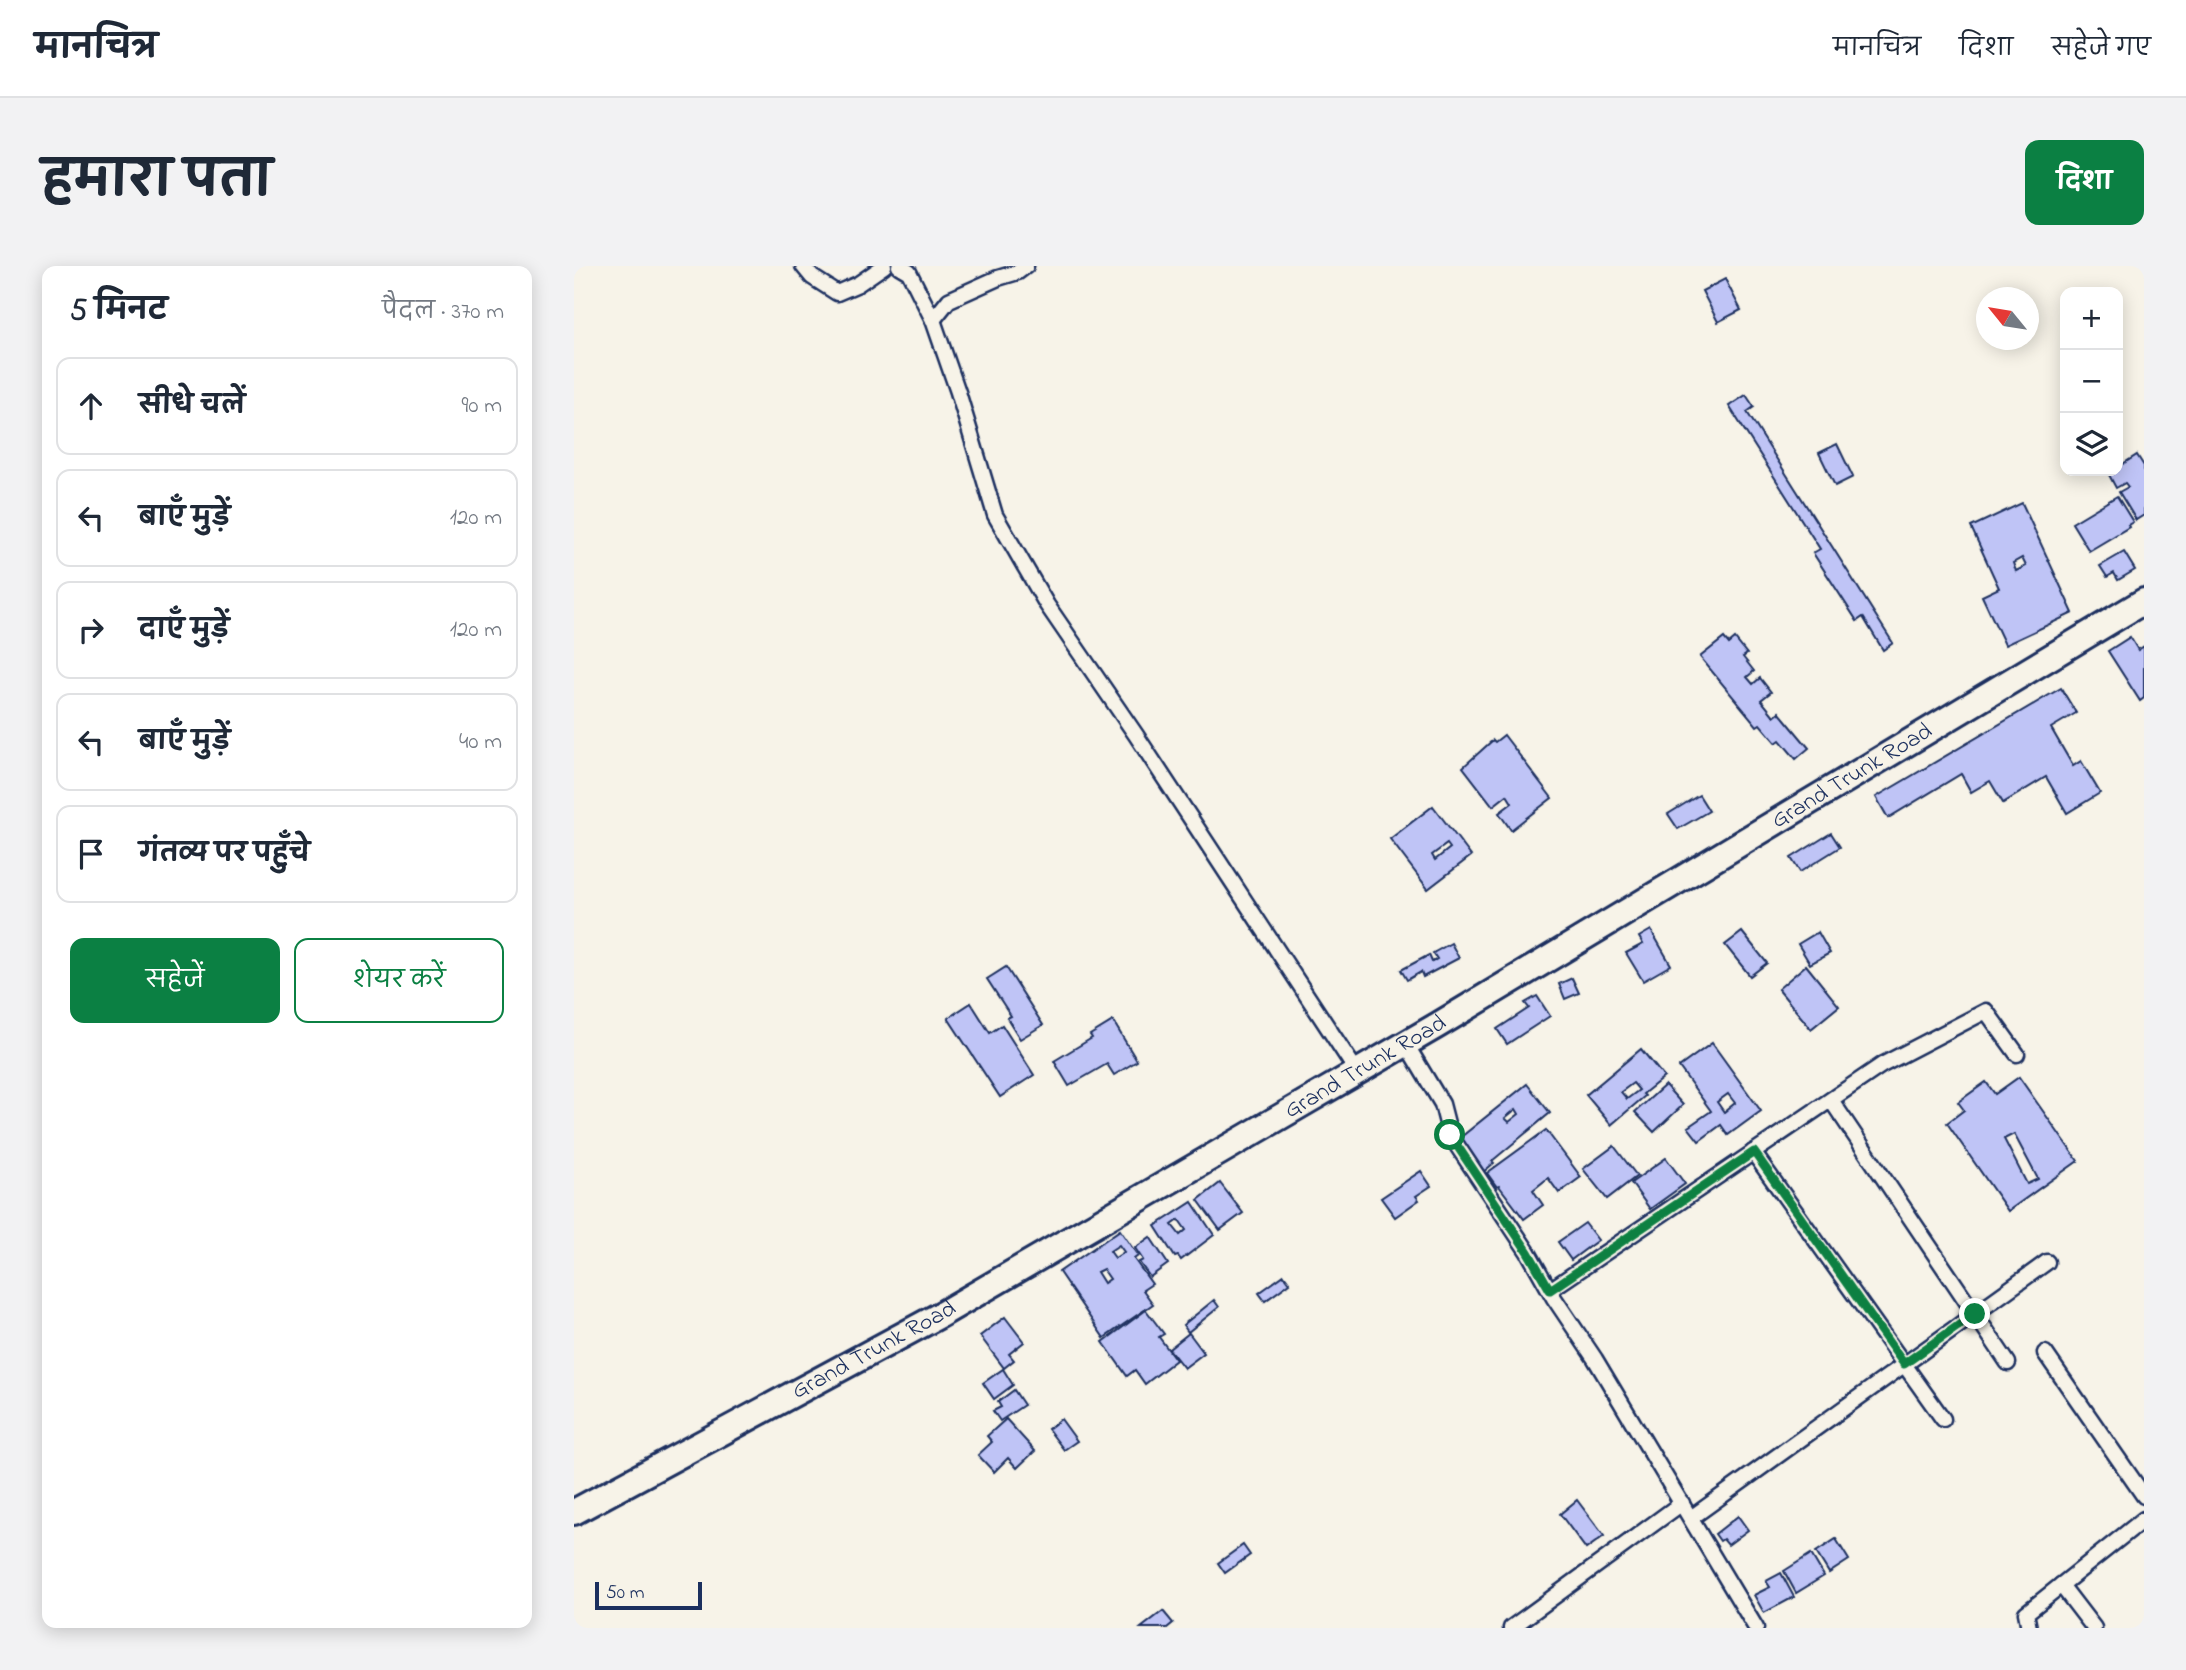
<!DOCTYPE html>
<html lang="hi">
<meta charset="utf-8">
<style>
:root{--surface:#fff;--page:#f2f2f3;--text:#1f2937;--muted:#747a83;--line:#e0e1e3;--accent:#0b8043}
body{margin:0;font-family:"Indie Flower","Playpen Sans Deva",sans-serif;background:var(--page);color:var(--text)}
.controls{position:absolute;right:21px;top:21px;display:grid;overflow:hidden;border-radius:14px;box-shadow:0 4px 18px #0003}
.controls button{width:63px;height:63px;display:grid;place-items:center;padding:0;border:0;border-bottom:2px solid var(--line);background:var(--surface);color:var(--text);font:35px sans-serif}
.compass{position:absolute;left:1402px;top:21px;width:63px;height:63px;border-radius:50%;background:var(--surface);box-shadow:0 4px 18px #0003;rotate:300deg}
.scale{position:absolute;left:21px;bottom:18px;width:107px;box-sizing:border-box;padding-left:7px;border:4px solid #1b2f5e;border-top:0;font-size:19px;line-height:24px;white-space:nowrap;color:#1b2f5e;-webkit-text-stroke:5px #f7f3e8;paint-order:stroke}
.stop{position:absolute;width:21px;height:21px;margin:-16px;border:5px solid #0b8043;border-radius:50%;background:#fff}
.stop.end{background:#0b8043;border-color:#fff;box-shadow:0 2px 7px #0008}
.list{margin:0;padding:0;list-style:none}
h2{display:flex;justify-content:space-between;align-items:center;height:91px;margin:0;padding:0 28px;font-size:30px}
h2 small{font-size:23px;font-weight:400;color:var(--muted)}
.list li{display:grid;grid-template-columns:46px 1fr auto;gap:21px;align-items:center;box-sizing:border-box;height:98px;margin:0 14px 14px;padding:0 14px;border:2px solid var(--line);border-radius:14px}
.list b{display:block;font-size:26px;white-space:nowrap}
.list em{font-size:23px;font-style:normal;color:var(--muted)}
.actions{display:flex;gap:14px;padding:21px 28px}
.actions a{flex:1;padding:16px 0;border:2px solid var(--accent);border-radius:14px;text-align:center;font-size:24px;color:var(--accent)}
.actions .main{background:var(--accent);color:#fff}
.icon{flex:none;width:38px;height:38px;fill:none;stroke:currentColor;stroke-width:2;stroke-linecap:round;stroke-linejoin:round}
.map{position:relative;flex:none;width:1570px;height:1362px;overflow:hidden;border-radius:14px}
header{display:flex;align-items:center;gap:42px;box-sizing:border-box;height:98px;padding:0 35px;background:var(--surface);border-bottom:2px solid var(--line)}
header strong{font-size:33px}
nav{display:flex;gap:38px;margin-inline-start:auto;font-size:24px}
.intro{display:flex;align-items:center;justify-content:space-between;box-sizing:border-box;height:168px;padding:0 42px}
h1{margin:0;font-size:49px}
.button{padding:18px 32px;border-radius:14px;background:var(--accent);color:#fff;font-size:24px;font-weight:700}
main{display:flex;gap:42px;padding:0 42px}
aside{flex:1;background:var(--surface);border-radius:14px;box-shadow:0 4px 18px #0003}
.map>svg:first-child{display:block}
.building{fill:#bfc4f6;stroke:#1b2f5e;stroke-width:2;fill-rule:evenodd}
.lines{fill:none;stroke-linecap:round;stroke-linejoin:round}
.street-casing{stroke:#1b2f5e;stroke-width:19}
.highway-casing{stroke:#1b2f5e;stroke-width:30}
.street{stroke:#f7f3e8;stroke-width:14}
.highway{stroke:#f7f3e8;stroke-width:24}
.route{stroke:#0b8043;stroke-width:9}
.labels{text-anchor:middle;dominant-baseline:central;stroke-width:7;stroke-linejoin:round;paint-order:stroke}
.street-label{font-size:24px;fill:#1b2f5e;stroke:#f7f3e8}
</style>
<header>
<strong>मानचित्र</strong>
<nav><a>मानचित्र</a><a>दिशा</a><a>सहेजे गए</a></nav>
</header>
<div class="intro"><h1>हमारा पता</h1><a class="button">दिशा</a></div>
<main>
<aside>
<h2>5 मिनट<small>पैदल · 370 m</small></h2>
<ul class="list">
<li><svg class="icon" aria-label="ahead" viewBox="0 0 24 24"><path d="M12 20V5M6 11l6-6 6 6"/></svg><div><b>सीधे चलें</b></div><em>90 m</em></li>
<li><svg class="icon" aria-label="left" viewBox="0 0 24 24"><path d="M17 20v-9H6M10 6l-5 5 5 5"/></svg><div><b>बाएँ मुड़ें</b></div><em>120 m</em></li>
<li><svg class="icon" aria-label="right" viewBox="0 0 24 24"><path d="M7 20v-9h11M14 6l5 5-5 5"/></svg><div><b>दाएँ मुड़ें</b></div><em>120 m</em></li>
<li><svg class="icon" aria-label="left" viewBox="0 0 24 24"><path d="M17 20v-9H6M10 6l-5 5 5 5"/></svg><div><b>बाएँ मुड़ें</b></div><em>40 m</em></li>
<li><svg class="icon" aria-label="arrive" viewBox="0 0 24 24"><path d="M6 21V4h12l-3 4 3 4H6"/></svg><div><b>गंतव्य पर पहुँचे</b></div></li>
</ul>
<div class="actions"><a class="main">सहेजें</a><a>शेयर करें</a></div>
</aside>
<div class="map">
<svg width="1570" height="1362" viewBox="0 0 1570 1362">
<rect width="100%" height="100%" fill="#f7f3e8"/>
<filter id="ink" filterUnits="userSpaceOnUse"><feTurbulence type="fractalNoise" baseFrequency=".0143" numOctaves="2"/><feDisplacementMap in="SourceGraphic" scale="14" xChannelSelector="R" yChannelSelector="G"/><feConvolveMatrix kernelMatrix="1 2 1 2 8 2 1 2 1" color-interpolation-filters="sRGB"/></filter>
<g filter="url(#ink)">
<g class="building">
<polygon points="1151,13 1167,44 1144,56 1128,25"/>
<polygon points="1172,129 1180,141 1173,146 1319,377 1309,384 1289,351 1283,355 1239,287 1246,283 1155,140"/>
<polygon points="1263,178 1279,211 1261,220 1245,187"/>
<polygon points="1563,189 1570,200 1570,249 1562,254 1545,226 1554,221 1551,217 1542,222 1534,207 1544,205 1544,201"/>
<polygon points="1543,230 1559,256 1554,259 1555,261 1515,285 1498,257"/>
<path d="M1448,237L1499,347L1431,379L1408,330L1425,322L1397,261ZM1448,292L1452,300L1442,305L1439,297Z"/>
<polygon points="1550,286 1561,304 1544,314 1540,307 1533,311 1526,300"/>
<polygon points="1556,371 1564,384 1570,380 1570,432 1566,435 1534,385"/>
<polygon points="1150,372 1155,378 1161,373 1173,388 1169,391 1180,405 1173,411 1179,418 1186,412 1197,426 1187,434 1200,450 1205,446 1235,482 1222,493 1206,474 1202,477 1186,458 1183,460 1126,391"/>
<polygon points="1487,422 1502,447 1477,462 1499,500 1507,495 1526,527 1493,547 1472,511 1429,537 1416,515 1397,526 1387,508 1314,552 1302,531"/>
<polygon points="930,469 978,532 937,564 925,547 938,537 933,529 919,540 889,501 919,474 921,476"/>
<polygon points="1125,529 1135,545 1104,563 1094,548"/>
<path d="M859,540L897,590L854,623L816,573ZM873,578L876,582L861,594L858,589Z"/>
<polygon points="1257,567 1266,581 1226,606 1217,592"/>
<polygon points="1077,664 1097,699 1069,715 1052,687 1069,678 1065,671"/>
<polygon points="1168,666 1193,697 1176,710 1151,679"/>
<polygon points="1244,666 1256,687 1236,698 1224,678"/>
<polygon points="877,677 885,692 849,711 847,706 833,714 827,704 855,689 858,696 863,693 859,687"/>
<polygon points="1232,699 1265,740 1237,763 1204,723"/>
<polygon points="432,701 469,759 446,773 433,752 437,750 413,713"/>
<polygon points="998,712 1005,727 991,733 985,718"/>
<polygon points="963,730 976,750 933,778 923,763 955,742 951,737"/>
<polygon points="397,737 416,767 428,759 460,809 426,831 374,752"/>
<polygon points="539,755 563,795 540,809 533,798 495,820 480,795 518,772 516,769"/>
<path d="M1138,777L1187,845L1154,869L1147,859L1125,875L1114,861L1137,845L1105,801ZM1154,828L1161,837L1150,846L1143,836Z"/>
<path d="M1067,783L1090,811L1069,828L1071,830L1037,859L1012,829ZM1059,817L1065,824L1053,833L1047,826Z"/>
<path d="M1445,811L1504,895L1434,945L1373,857L1390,844L1384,836L1412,816L1421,828ZM1440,868L1464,913L1453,918L1430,873Z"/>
<path d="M953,818L976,847L918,895L920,897L908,907L882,875ZM942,843L945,848L935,856L931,852Z"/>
<polygon points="1091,819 1109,839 1080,866 1061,846"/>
<polygon points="972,864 1007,911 985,927 974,912 959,924 969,939 950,953 925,920 923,921 913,907"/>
<polygon points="1040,880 1063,910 1033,933 1009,903"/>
<polygon points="1092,892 1111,918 1076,943 1057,917"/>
<polygon points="847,905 857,920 842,930 845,934 821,951 807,932"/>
<polygon points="646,917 669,947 646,964 624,934"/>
<path d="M618,936L640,969L607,994L604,990L601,991L581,960ZM605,954L612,964L606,969L598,959Z"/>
<polygon points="1011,957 1024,974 997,994 984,976"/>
<path d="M546,964L564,990L560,993L578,1018L569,1024L579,1038L530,1072L485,1006ZM545,979L550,986L541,992L536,985ZM529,1003L536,1013L530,1017L523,1006Z"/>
<polygon points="576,971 594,998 576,1011 565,996 569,994 561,982"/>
<polygon points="710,1009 716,1017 691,1035 685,1027"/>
<polygon points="640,1034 645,1041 614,1066 609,1059"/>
<polygon points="572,1044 590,1068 585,1071 602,1094 571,1118 561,1104 553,1110 529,1076"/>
<polygon points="431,1051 450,1076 435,1088 440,1094 430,1102 406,1070"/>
<polygon points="615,1067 630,1087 610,1102 595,1083"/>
<polygon points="429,1103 439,1119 420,1133 409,1117"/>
<polygon points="440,1124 450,1139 426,1155 419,1145 427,1141 424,1136"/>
<polygon points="432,1153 461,1185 443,1202 434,1192 420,1206 404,1189 418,1176 413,1170"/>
<polygon points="487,1153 503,1175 490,1184 474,1163"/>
<polygon points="1003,1234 1030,1270 1012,1283 986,1248"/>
<polygon points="1164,1250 1174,1264 1154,1279 1149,1273 1146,1275 1141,1268"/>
<polygon points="1262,1273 1275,1294 1255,1307 1242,1286"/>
<polygon points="669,1279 676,1289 651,1307 644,1297"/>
<polygon points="1237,1288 1250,1310 1222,1327 1210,1305"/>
<polygon points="1207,1307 1220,1331 1190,1347 1180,1329 1196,1321 1192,1315"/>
<polygon points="589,1345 599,1357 593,1362 567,1362"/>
</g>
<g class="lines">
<defs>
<g id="street">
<polyline points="229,0 238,11 263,27 284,18 310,0"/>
<polyline points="325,0 335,6 359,54 375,34 424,12 444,6 452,0"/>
<polyline points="359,54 384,126 421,249 473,339 562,469 783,806"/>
<polyline points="832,778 868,838 876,869 954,986 980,1032 1021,1093 1182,1362"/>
<polyline points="1257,834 1434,1097"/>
<polyline points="1179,886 1369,1153"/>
<polyline points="976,1024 1308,799 1412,745 1443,788"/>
<polyline points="1471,1087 1570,1230"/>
<polyline points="1117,1252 1473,996"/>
<polyline points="1487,1319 1520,1362"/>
<polyline points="937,1362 1108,1237"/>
<polyline points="1455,1362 1452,1347 1570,1253"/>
</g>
<g id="highway">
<path id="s1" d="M0,1246L366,1049L864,759L1570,335"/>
</g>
</defs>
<use href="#street" class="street-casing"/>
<use href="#highway" class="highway-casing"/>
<use href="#street" class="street"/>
<use href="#highway" class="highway"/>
</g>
</g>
<g class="lines" filter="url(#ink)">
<polyline class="route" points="876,869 954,986 976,1024 1180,886 1330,1098 1401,1048"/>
</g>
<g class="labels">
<g class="street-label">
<text stroke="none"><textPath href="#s1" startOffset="1475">Grand Trunk Road</textPath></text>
<text stroke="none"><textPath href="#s1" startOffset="908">Grand Trunk Road</textPath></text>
<text stroke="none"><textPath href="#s1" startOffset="341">Grand Trunk Road</textPath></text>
</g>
</g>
</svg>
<div class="controls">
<button>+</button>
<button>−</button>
<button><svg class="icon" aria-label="layers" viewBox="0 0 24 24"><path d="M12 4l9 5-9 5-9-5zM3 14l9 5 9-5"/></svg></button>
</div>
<svg class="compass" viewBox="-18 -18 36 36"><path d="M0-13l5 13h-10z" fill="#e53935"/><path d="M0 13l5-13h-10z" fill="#747a83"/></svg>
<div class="scale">50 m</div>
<div class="stop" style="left:876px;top:869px"></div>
<div class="stop end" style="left:1401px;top:1048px"></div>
</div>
</main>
